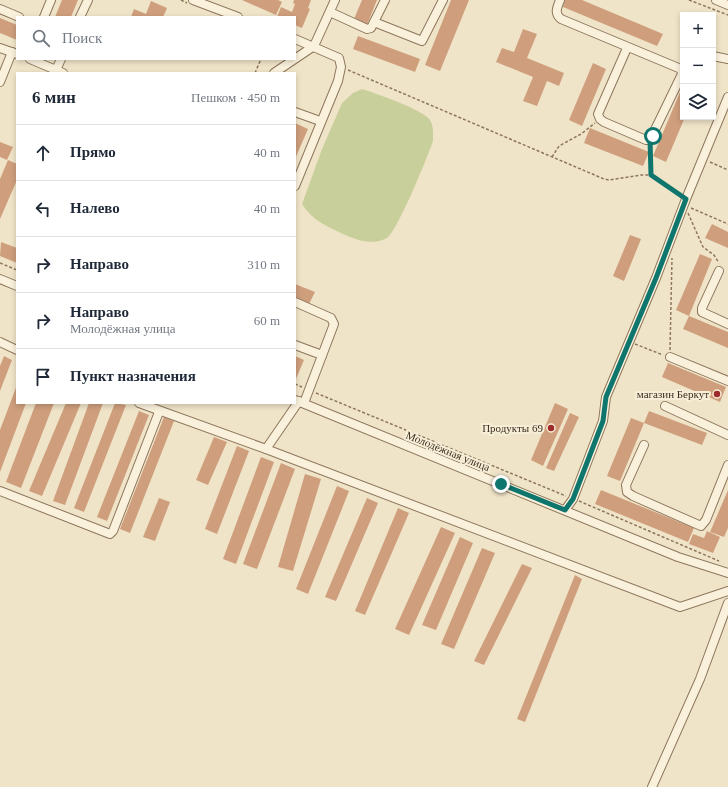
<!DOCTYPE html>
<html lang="ru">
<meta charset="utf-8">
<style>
:root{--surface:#fff;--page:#f6f6f7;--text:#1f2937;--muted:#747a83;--line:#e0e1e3}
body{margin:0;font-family:Georgia,serif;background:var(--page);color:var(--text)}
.controls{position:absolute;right:12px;top:12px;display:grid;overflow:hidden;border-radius:0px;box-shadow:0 2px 6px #0003}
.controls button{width:36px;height:36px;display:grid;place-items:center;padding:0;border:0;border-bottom:1px solid var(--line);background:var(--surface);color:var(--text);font:20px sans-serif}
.stop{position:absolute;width:12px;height:12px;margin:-9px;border:3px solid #0f766e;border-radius:50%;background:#fff}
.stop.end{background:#0f766e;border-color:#fff;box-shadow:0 1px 4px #0008}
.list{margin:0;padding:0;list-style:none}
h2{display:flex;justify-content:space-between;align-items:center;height:52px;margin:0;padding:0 16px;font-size:17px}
h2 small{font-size:13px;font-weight:400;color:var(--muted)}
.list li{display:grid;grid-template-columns:26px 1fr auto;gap:12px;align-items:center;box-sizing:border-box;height:56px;padding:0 16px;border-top:1px solid var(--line)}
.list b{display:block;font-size:15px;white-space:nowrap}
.list p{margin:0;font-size:13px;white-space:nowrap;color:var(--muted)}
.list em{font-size:13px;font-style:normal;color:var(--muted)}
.icon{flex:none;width:22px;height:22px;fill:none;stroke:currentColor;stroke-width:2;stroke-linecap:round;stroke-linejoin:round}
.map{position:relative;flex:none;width:728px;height:787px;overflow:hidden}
.search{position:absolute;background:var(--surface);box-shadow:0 2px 6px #0003;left:16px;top:16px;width:280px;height:44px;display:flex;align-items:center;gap:10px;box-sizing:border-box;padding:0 14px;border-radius:0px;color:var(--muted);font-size:15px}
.panel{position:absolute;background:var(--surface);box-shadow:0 2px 6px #0003;left:16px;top:72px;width:280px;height:332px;border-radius:0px}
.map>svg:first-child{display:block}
.green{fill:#c9cf9b}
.building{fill:#cf9f7d}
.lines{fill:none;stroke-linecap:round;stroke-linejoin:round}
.minor-casing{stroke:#8d765c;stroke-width:10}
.path{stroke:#8d765c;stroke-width:1.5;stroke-dasharray:3 2;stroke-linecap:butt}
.minor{stroke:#faf1dc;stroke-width:8}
.route{stroke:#0f766e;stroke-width:5}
.poi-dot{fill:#9e2a2b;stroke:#f7eed8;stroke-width:1.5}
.labels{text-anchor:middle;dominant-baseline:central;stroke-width:4;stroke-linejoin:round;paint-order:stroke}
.poi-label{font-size:11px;fill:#3d2e20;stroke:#f7eed8;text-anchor:end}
.street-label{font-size:11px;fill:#3d2e20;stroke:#f7eed8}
</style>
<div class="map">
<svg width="728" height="787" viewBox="0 0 728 787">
<rect width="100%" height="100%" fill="#f0e4c8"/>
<path class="green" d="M362,89C375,93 424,110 430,120C434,126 433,135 433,141C428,156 397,232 387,238C372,246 357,240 343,234C326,226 312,220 302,204L322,149L342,103L353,93Z"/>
<g class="building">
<polygon points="62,0 78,0 71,17 55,17"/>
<polygon points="242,0 278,0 282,2 276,15"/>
<polygon points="294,0 311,0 308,8 310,9 302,28 295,25 295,17 277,17 281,7 292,12 295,4 293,3"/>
<polygon points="362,0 377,0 367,25 354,19"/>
<polygon points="451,0 469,0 440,71 425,65"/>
<polygon points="565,0 582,0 663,34 657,46 563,7"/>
<polygon points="151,1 167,8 163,17 131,17 134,9 146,14"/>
<polygon points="0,18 17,25 17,40 0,33"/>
<polygon points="523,29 537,34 527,58 564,73 559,86 547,81 537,106 523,101 533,77 496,62 502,48 514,52"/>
<polygon points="358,36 420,59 415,72 353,49"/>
<polygon points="593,63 606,69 582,126 569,120"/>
<polygon points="683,85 683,117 685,117 666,162 653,156"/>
<polygon points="295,123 308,129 295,159"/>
<polygon points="590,128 649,152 643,166 584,143"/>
<polygon points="0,142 13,147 7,160 0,157"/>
<polygon points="8,160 17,164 17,180 0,219 0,179"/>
<polygon points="712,224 728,232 728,248 705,238"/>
<polygon points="630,235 641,239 624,281 613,276"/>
<polygon points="1,242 17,248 17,263 0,256"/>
<polygon points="700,254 712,259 689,316 676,310"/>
<polygon points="295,284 315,292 309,304 295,298"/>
<polygon points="689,316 728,332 728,348 683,329"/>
<polygon points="4,356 12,360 0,391 0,366"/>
<polygon points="295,356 304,360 295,381"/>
<polygon points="668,363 726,387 720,402 662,377"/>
<polygon points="17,385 17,403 26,403 0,472 0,430"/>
<polygon points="36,403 54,403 21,488 6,482"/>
<polygon points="66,403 81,403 42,496 29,491"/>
<polygon points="89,403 103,403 65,505 53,501"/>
<polygon points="115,403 126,405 84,512 74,508"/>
<polygon points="555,403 568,409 543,466 531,460"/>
<polygon points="139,411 149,415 107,521 97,517"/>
<polygon points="649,411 707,433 702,445 644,423"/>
<polygon points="570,413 579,417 554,471 546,468"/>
<polygon points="164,417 174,421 130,533 120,529"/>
<polygon points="631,418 644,423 620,481 607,476"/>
<polygon points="214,437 227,442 208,485 196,480"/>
<polygon points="237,446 249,451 217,534 205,529"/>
<polygon points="261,457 274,462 236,564 223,559"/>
<polygon points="281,463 295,469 257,569 243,564"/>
<polygon points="305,474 321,479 293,571 278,567"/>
<polygon points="337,486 349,491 308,594 296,589"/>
<polygon points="601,490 694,528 688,542 595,504"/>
<polygon points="728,490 728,528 724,537 710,532"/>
<polygon points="159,498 170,502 155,541 143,537"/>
<polygon points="367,498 378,503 336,601 325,597"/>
<polygon points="398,508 409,513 365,615 355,611"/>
<polygon points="441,527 455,533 409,635 395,629"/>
<polygon points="707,531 720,537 713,553 689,544 693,534 704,538"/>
<polygon points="460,537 473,543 436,630 422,625"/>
<polygon points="482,548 495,553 454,649 441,644"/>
<polygon points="522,564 532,568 484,665 474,661"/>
<polygon points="575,575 582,579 525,722 517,719"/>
</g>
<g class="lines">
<defs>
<g id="minor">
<polyline points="193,0 238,17"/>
<polyline points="385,0 374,22 422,41 443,0"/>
<path d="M560,0C557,8 554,13 561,19L681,69L682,74L650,140H646L604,122L600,119L598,114L627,48"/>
<polyline points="716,0 728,5"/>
<polyline points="0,9 19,17"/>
<polyline points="330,12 367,29 371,28 374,22"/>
<polyline points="44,17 51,0"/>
<polyline points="80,17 88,0"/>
<polyline points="295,39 339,58 341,67 338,81 295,186"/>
<polyline points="0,48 17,54"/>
<polyline points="713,56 728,59"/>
<polyline points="30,59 63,73"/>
<polyline points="56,70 61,59"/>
<polyline points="274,73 314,46 335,0"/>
<polyline points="0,82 12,52"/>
<polyline points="295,112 320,121"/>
<polyline points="719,271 702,308 702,312 728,324"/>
<polyline points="0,279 17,286"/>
<polyline points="295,302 331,318 334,324 304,403"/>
<polyline points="0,342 17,350"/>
<polyline points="295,345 322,355"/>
<polyline points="670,357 728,381"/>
<polyline points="295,400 678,557 728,573"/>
<polyline points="139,403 266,449 680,607 728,591"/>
<polyline points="665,406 728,435"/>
<polyline points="644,445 626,485 627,492 633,496 701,526 706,520 728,465"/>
<polyline points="266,449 299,401"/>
<polyline points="0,491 110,534 113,531 159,412"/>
<polyline points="565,510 573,499 603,421 606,397 656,278 686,199 728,97"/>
<polyline points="652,787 700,679 728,603"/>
</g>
</defs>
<use href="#minor" class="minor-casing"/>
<g class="path">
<polyline points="181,0 187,3"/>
<polyline points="689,0 728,15"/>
<polyline points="348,70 604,179 609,180 641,175 651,175 680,195"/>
<polyline points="255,73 261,59"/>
<polyline points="651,148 651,174"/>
<polyline points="552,157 559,146 581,134 595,123"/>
<polyline points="710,162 728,170"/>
<polyline points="691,208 728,224"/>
<polyline points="688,213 703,247 714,255 719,263"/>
<polyline points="0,263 17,270"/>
<polyline points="635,344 663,355"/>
<polyline points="670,350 672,258"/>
<polyline points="295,384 302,387"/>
<polyline points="316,393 566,496"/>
<polyline points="579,501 719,561"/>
</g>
<use href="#minor" class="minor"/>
</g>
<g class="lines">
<polyline class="route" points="501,484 565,510 573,499 603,421 606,397 656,278 686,199 651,175 650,140 653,136"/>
</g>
<g class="poi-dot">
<circle cx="717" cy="394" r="4"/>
<circle cx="551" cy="428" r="4"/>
</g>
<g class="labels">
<g class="poi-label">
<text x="709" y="394">магазин Беркут</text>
<text x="543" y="428">Продукты 69</text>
</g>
<g class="street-label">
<text transform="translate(448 451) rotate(22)">Молодёжная улица</text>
</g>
</g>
</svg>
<div class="controls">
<button>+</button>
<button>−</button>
<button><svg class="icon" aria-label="layers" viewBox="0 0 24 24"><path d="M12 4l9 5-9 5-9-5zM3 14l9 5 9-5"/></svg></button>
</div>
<div class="stop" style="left:653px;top:136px"></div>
<div class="stop end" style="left:501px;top:484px"></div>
<div class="search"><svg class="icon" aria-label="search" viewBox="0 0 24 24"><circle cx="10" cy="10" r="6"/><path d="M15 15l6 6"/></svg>Поиск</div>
<section class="panel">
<h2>6 мин<small>Пешком · 450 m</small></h2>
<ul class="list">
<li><svg class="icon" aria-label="ahead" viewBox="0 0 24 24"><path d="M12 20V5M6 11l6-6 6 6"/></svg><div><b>Прямо</b></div><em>40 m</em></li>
<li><svg class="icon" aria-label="left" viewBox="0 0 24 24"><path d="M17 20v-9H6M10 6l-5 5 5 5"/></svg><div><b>Налево</b></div><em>40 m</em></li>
<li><svg class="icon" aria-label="right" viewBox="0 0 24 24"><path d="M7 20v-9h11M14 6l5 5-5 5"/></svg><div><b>Направо</b></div><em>310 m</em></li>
<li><svg class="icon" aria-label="right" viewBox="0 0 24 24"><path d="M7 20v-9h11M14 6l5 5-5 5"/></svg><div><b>Направо</b><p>Молодёжная улица</p></div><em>60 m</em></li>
<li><svg class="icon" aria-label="arrive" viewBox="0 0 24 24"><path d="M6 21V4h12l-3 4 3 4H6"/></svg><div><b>Пункт назначения</b></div></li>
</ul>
</section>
</div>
